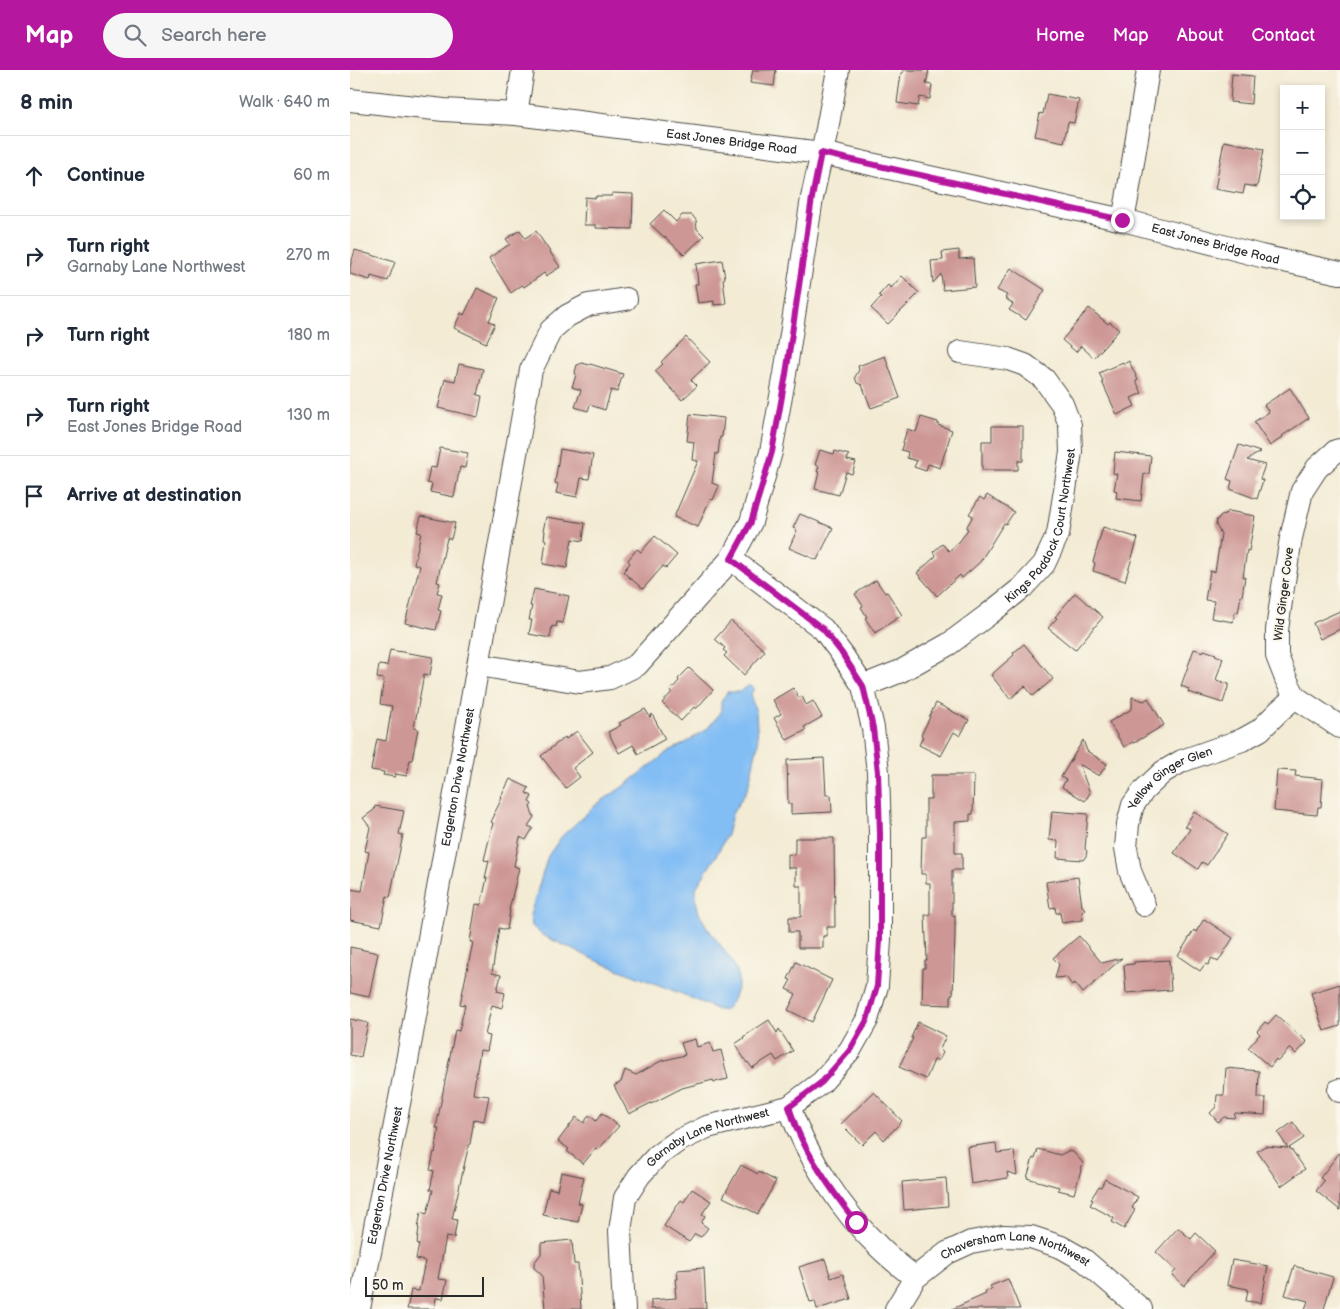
<!DOCTYPE html>
<meta charset="utf-8">
<style>
:root{--surface:#fff;--page:#f6f6f7;--text:#1f2937;--muted:#747a83;--line:#e0e1e3;--accent:#b5179e}
body{margin:0;font-family:"Balsamiq Sans",sans-serif;background:var(--page);color:var(--text)}
.controls{position:absolute;right:15px;top:15px;display:grid;overflow:hidden;border-radius:0px;box-shadow:0 2px 8px #0003}
.controls button{width:45px;height:45px;display:grid;place-items:center;padding:0;border:0;border-bottom:1px solid var(--line);background:var(--surface);color:var(--text);font:25px sans-serif}
.scale{position:absolute;left:15px;bottom:12px;width:119px;box-sizing:border-box;padding-left:5px;border:2px solid #2b2b2b;border-top:0;font-size:14px;line-height:18px;white-space:nowrap;color:#2b2b2b;-webkit-text-stroke:4px #fbf7ec;paint-order:stroke}
.stop{position:absolute;width:15px;height:15px;margin:-11px;border:4px solid #b5179e;border-radius:50%;background:#fff}
.stop.end{background:#b5179e;border-color:#fff;box-shadow:0 1px 5px #0008}
.list{margin:0;padding:0;list-style:none}
h2{display:flex;justify-content:space-between;align-items:center;height:65px;margin:0;padding:0 20px;font-size:21px}
h2 small{font-size:16px;font-weight:400;color:var(--muted)}
.list li{display:grid;grid-template-columns:32px 1fr auto;gap:15px;align-items:center;box-sizing:border-box;height:80px;padding:0 20px;border-top:1px solid var(--line)}
.list b{display:block;font-size:19px;white-space:nowrap}
.list p{margin:0;font-size:16px;white-space:nowrap;color:var(--muted)}
.list em{font-size:16px;font-style:normal;color:var(--muted)}
.icon{flex:none;width:28px;height:28px;fill:none;stroke:currentColor;stroke-width:2;stroke-linecap:round;stroke-linejoin:round}
.map{position:relative;flex:none;width:990px;height:1239px;overflow:hidden}
header{display:flex;align-items:center;gap:30px;box-sizing:border-box;height:70px;padding:0 25px;background:var(--accent);color:#fff}
header strong{font-size:24px}
nav{display:flex;gap:28px;margin-inline-start:auto;font-size:18px}
.search{width:350px;height:45px;background:var(--page);display:flex;align-items:center;gap:12px;box-sizing:border-box;padding:0 18px;border-radius:28px;color:var(--muted);font-size:19px}
main{display:flex}
aside{flex:1;background:var(--surface)}
.map>svg:first-child{display:block}
.water{fill:#82bdf4;stroke:#567490}
.building{fill:#cd9795}
.lines{fill:none;stroke-linecap:round;stroke-linejoin:round}
.minor-casing{stroke:#494844;stroke-width:24}
.minor{stroke:#fff;stroke-width:22}
.route{stroke:#b5179e;stroke-width:6}
.labels{text-anchor:middle;dominant-baseline:central;stroke-width:4;stroke-linejoin:round;paint-order:stroke}
.street-label{font-size:12px;fill:#2b2b2b;stroke:#fbf7ec}
</style>
<header>
<strong>Map</strong>
<div class="search"><svg class="icon" aria-label="search" viewBox="0 0 24 24"><circle cx="10" cy="10" r="6"/><path d="M15 15l6 6"/></svg>Search here</div>
<nav><a>Home</a><a>Map</a><a>About</a><a>Contact</a></nav>
</header>
<main>
<aside>
<h2>8 min<small>Walk · 640 m</small></h2>
<ul class="list">
<li><svg class="icon" aria-label="ahead" viewBox="0 0 24 24"><path d="M12 20V5M6 11l6-6 6 6"/></svg><div><b>Continue</b></div><em>60 m</em></li>
<li><svg class="icon" aria-label="right" viewBox="0 0 24 24"><path d="M7 20v-9h11M14 6l5 5-5 5"/></svg><div><b>Turn right</b><p>Garnaby Lane Northwest</p></div><em>270 m</em></li>
<li><svg class="icon" aria-label="right" viewBox="0 0 24 24"><path d="M7 20v-9h11M14 6l5 5-5 5"/></svg><div><b>Turn right</b></div><em>180 m</em></li>
<li><svg class="icon" aria-label="right" viewBox="0 0 24 24"><path d="M7 20v-9h11M14 6l5 5-5 5"/></svg><div><b>Turn right</b><p>East Jones Bridge Road</p></div><em>130 m</em></li>
<li><svg class="icon" aria-label="arrive" viewBox="0 0 24 24"><path d="M6 21V4h12l-3 4 3 4H6"/></svg><div><b>Arrive at destination</b></div></li>
</ul>
</aside>
<div class="map">
<svg width="990" height="1239" viewBox="0 0 990 1239">
<rect width="100%" height="100%" fill="#fbf7ec"/>
<filter id="ink" filterUnits="userSpaceOnUse"><feTurbulence type="fractalNoise" baseFrequency=".02" numOctaves="2"/><feDisplacementMap in="SourceGraphic" scale="10" xChannelSelector="R" yChannelSelector="G"/><feConvolveMatrix kernelMatrix="1 2 1 2 8 2 1 2 1" color-interpolation-filters="sRGB"/></filter>
<filter id="wash" filterUnits="userSpaceOnUse"><feTurbulence type="fractalNoise" baseFrequency=".0096" numOctaves="4" result="noise"/><feDisplacementMap in="SourceGraphic" scale="20" xChannelSelector="R" yChannelSelector="G"/><feGaussianBlur stdDeviation="1.12" result="paint"/><feColorMatrix in="noise" values="0 0 0 0 0 0 0 0 0 0 0 0 0 0 0 0 0 1.4 0 .05"/><feComposite in="paint" operator="in"/></filter>
<g filter="url(#wash)">
<rect width="100%" height="100%" fill="#f3ebd4"/>
<polygon class="water" points="398,616 403,617 403,621 400,625 406,642 408,674 398,718 382,744 377,765 366,786 346,818 346,830 349,843 357,857 382,891 388,904 388,916 382,932 375,940 368,940 332,924 252,893 192,865 182,856 180,845 198,786 212,766 247,734 277,714 319,681 334,674 358,658 371,642 371,632 377,622 389,622"/>
<g id="blocks">
<g class="building">
<polygon points="403,0 426,0 424,16 400,13"/>
<polygon points="553,0 579,0 576,14 582,15 580,29 570,27 568,36 547,33 551,3 553,3"/>
<polygon points="882,4 903,6 901,34 880,32"/>
<polygon points="697,24 729,30 724,53 718,52 714,72 685,66 690,43 693,44"/>
<polygon points="874,71 914,79 907,117 895,115 893,124 865,119"/>
<polygon points="262,123 283,124 282,159 246,158 246,155 234,155 235,127 246,128 246,126 262,126"/>
<polygon points="314,140 326,152 332,145 342,145 346,150 347,159 354,166 334,185 315,167 314,167 300,154"/>
<polygon points="170,160 175,168 186,161 210,197 196,206 194,203 174,217 172,215 161,223 139,188 160,174 156,169"/>
<polygon points="5,180 45,192 38,211 21,206 20,210 0,204 0,197"/>
<polygon points="609,180 609,189 623,188 625,217 593,220 591,204 583,213 581,191 593,190 592,182"/>
<polygon points="372,190 375,208 373,209 376,234 364,235 364,231 348,233 345,214 348,214 346,194"/>
<polygon points="661,198 695,220 676,250 659,240 663,234 655,228 657,225 647,220"/>
<polygon points="552,206 569,223 538,254 521,238 531,227 529,225 538,215 541,218"/>
<polygon points="127,218 149,228 139,251 145,254 136,273 104,258 111,243 114,245"/>
<polygon points="739,238 758,254 760,252 769,260 744,288 731,276 726,282 712,270"/>
<polygon points="336,267 360,292 341,310 347,316 332,330 305,301 313,294 311,292"/>
<polygon points="535,286 550,328 521,338 512,315 507,313 505,307 509,300 508,296"/>
<polygon points="779,291 788,310 786,311 792,323 781,328 785,336 767,345 752,312 753,311 749,303 773,292 774,294"/>
<polygon points="232,293 239,295 240,294 273,304 267,322 261,320 255,340 240,335 238,341 225,337 231,320 222,317 226,305 225,302 227,295"/>
<polygon points="109,294 133,299 127,325 132,326 128,347 88,338 95,309 105,311"/>
<polygon points="940,318 959,348 932,366 933,367 920,376 904,352 919,342 914,335"/>
<polygon points="340,344 374,348 372,367 370,367 368,384 366,383 362,413 369,416 363,430 360,429 348,457 324,447 348,391 342,390 344,372 337,371"/>
<polygon points="571,347 588,352 588,355 602,360 590,398 578,394 576,401 564,397 567,391 557,388 558,382 551,380 557,359 566,362"/>
<polygon points="642,356 673,356 673,391 668,391 668,400 632,400 632,371 642,371"/>
<polygon points="889,375 910,382 897,390 915,395 910,409 913,410 907,429 880,419 882,411 877,409"/>
<polygon points="90,378 118,383 115,398 110,397 104,427 80,422 82,414 77,413 80,397 86,398"/>
<polygon points="210,379 243,385 239,409 231,408 227,427 206,423 208,414 205,413"/>
<polygon points="470,380 484,384 485,381 499,385 497,390 506,392 502,404 496,402 489,425 465,419 469,402 467,402 469,396 465,395"/>
<polygon points="765,382 801,386 799,404 794,404 791,431 766,428 767,421 764,420 767,404 763,403"/>
<polygon points="637,425 664,442 656,454 654,453 630,492 612,508 610,505 587,526 567,503 586,486 583,482 592,474 599,481 610,471 618,459 616,458 623,446 619,444 630,427 634,430"/>
<polygon points="879,441 905,446 899,481 897,480 893,507 895,507 892,526 891,526 888,543 885,542 883,552 861,548 864,531 855,530 860,501 865,502 871,464 866,455 867,449"/>
<polygon points="450,444 483,458 467,490 439,478 447,460 443,458"/>
<polygon points="71,446 105,453 101,469 97,468 87,512 90,513 87,523 92,524 88,540 91,541 86,560 55,553 70,496 64,494 71,463 67,462"/>
<polygon points="196,447 235,453 233,471 222,469 217,498 193,494 196,470 194,469 195,461 193,461"/>
<polygon points="753,457 788,468 775,511 743,501 745,493 743,492"/>
<polygon points="305,466 327,485 316,498 313,496 293,519 273,502 280,493 278,490 287,479 291,482"/>
<polygon points="526,510 535,523 537,522 552,545 525,563 515,548 517,547 511,537 513,536 505,524"/>
<polygon points="184,519 219,526 213,553 207,552 206,557 202,556 200,568 179,564 182,550 179,550 182,536 180,536"/>
<polygon points="725,523 753,547 725,580 698,558 707,548 705,547"/>
<polygon points="990,541 990,559 970,569 963,553"/>
<polygon points="381,551 415,581 394,605 374,586 377,583 373,580 375,578 365,569"/>
<polygon points="674,574 703,609 683,626 675,616 660,629 641,605 664,585 663,583"/>
<polygon points="844,579 853,582 854,580 866,584 865,585 873,588 866,610 879,614 873,633 838,622 839,619 831,616"/>
<polygon points="40,580 83,587 80,605 74,604 64,658 68,659 62,690 60,690 57,706 45,704 45,707 33,705 34,702 21,700 27,669 36,671 42,636 30,634 34,609 27,608 29,595 37,596"/>
<polygon points="339,598 363,620 346,639 344,637 331,651 312,633 322,622 320,621 329,611 328,609"/>
<polygon points="443,618 449,628 452,626 456,635 463,631 472,647 454,657 456,660 437,670 424,648 431,644 423,630"/>
<polygon points="782,627 794,631 798,628 814,655 784,673 783,672 774,677 759,652 782,639"/>
<polygon points="586,633 619,650 610,666 604,662 591,686 569,675 573,667 571,665 580,647 579,647"/>
<polygon points="295,639 300,647 302,644 315,669 288,684 283,675 269,683 258,662 271,655 269,653"/>
<polygon points="227,661 243,682 223,698 230,707 216,718 191,686 215,667 216,669"/>
<polygon points="733,670 737,681 757,694 749,706 729,694 740,723 735,731 712,717 716,710 711,707"/>
<polygon points="474,688 476,725 481,725 482,742 441,744 441,734 438,734 437,690"/>
<polygon points="927,700 946,701 945,706 973,709 971,737 968,737 967,745 924,741"/>
<polygon points="581,705 624,705 623,744 620,744 620,751 605,752 605,783 612,783 612,800 602,800 602,846 605,845 605,864 603,924 601,924 601,935 572,934 573,898 575,898 575,890 577,890 575,845 580,845 580,813 576,813 576,804 571,804 572,767 576,767 576,729 581,729"/>
<polygon points="160,709 179,718 176,723 182,726 179,732 182,734 180,737 184,747 178,756 183,758 176,770 170,767 164,796 169,798 159,840 160,840 157,860 149,858 142,903 151,905 147,921 155,923 152,938 142,935 135,965 140,966 137,981 130,980 123,1024 139,1026 134,1051 124,1049 120,1074 119,1074 102,1149 107,1150 104,1168 96,1167 88,1209 97,1210 93,1229 86,1228 84,1239 57,1239 61,1220 69,1221 75,1191 66,1189 69,1174 67,1173 69,1158 68,1158 71,1142 77,1144 83,1120 80,1120 84,1101 80,1100 84,1082 85,1083 89,1058 86,1058 105,960 109,961 115,935 110,934 123,872 120,872 126,834 131,835 137,808 135,808 139,791 134,790 143,753 141,752 145,744 144,744 152,728 151,727"/>
<polygon points="25,736 54,741 49,764 53,765 40,827 37,826 31,856 0,850 0,819 12,821 19,782 15,781 20,757 13,748 24,740"/>
<polygon points="702,741 738,744 735,779 737,781 736,786 733,790 707,788 708,771 699,770"/>
<polygon points="844,742 878,764 857,795 852,792 848,799 824,783 840,759 835,756"/>
<polygon points="445,768 484,768 485,857 477,857 477,866 473,866 473,878 448,878 448,862 439,862 439,847 451,847 451,816 446,816 446,798 438,798 438,784 445,785"/>
<polygon points="728,807 732,836 735,839 732,842 733,850 712,853 710,843 706,843 705,837 700,838 696,812"/>
<polygon points="854,849 883,868 868,892 862,888 858,895 855,894 850,901 828,886 844,860 846,862"/>
<polygon points="729,866 752,893 772,888 733,923 725,913 722,915 716,907 705,908 709,894 703,888"/>
<polygon points="0,877 28,883 19,927 0,923"/>
<polygon points="819,890 821,920 776,923 774,895 784,894 784,892"/>
<polygon points="446,892 482,910 462,952 438,940 446,924 436,919 441,910 438,909"/>
<polygon points="990,914 990,956 974,961 961,923"/>
<polygon points="926,945 957,972 946,984 940,978 928,991 926,989 920,997 898,978 910,964 907,961 915,952 918,954"/>
<polygon points="0,949 18,953 11,987 0,985"/>
<polygon points="419,950 427,963 429,959 443,981 427,991 423,985 402,998 398,992 397,993 385,974 394,968 393,967"/>
<polygon points="568,952 596,966 590,979 593,983 589,990 584,990 576,1009 549,997 563,968 561,968"/>
<polygon points="345,969 347,977 360,973 363,982 371,980 378,1009 364,1012 363,1010 332,1018 301,1034 301,1033 279,1044 264,1016 271,1012 275,1000 286,1005 311,991 335,985 331,973"/>
<polygon points="876,998 909,1001 908,1028 916,1028 915,1045 885,1043 884,1048 874,1047 868,1052 860,1043 866,1037 867,1025 874,1025"/>
<polygon points="524,1022 552,1051 534,1070 526,1061 512,1075 491,1054"/>
<polygon points="252,1043 269,1056 248,1080 246,1078 233,1094 217,1081 219,1079 208,1071 226,1047 234,1053 239,1045 246,1051"/>
<polygon points="943,1052 954,1068 939,1078 941,1079 955,1099 931,1116 907,1081 915,1076 938,1078 928,1063"/>
<polygon points="646,1073 647,1083 664,1081 667,1105 657,1102 658,1108 621,1114 617,1077"/>
<polygon points="688,1079 710,1085 718,1081 723,1082 733,1093 724,1124 708,1120 709,1117 677,1108 683,1088 685,1089"/>
<polygon points="990,1082 990,1140 966,1121 974,1111 970,1108"/>
<polygon points="391,1095 408,1104 409,1102 426,1111 408,1144 373,1127"/>
<polygon points="211,1102 234,1107 228,1133 232,1134 228,1152 193,1145 199,1118 207,1120"/>
<polygon points="596,1108 598,1136 554,1140 552,1112"/>
<polygon points="755,1109 788,1127 782,1138 785,1140 774,1159 762,1152 764,1148 740,1135 743,1130 741,1129 749,1116 751,1117"/>
<polygon points="342,1119 361,1131 352,1144 355,1146 351,1153 358,1158 351,1167 345,1164 339,1172 314,1156 331,1130 334,1132"/>
<polygon points="828,1158 841,1169 846,1163 865,1181 834,1216 822,1205 826,1200 806,1182"/>
<polygon points="222,1170 224,1194 228,1194 231,1239 195,1239 192,1205 184,1198 184,1193 191,1184 191,1173"/>
<polygon points="475,1189 481,1208 493,1204 501,1229 467,1239 465,1231 460,1232 449,1197"/>
<polygon points="882,1190 918,1196 911,1233 896,1231 898,1219 877,1215"/>
<polygon points="944,1196 983,1207 974,1239 955,1239 958,1231 935,1225"/>
<polygon points="354,1198 356,1239 301,1239 301,1230 326,1228 325,1217 327,1217 326,1209 328,1209 327,1200"/>
<polygon points="658,1209 670,1239 602,1239 636,1224 635,1222 642,1219 640,1216"/>
</g>
</g>
</g>
<g filter="url(#ink)">
<use href="#blocks" fill-opacity="0" stroke="#494844" stroke-width="1"/>
<g class="lines">
<defs>
<g id="minor">
<path id="s1" d="M0,30L94,40L166,44L471,83L773,150L911,186L990,203"/>
<polyline points="166,44 173,0"/>
<polyline points="773,150 777,129 798,0"/>
<polyline points="990,380 986,381 967,398 952,421 941,468 933,517 927,560 927,586 936,609 945,627 990,657"/>
<polyline points="129,595 230,612 260,608 287,595 381,489 401,452 421,382 435,304 462,128 477,59 488,0"/>
<path id="s2" d="M513,616L551,601L599,574L639,544L673,517L694,494L708,464L721,382L720,355L712,334L694,309L675,295L658,289L610,282"/>
<path id="s3" d="M794,835L780,801L776,778L778,754L783,735L794,720L813,702L832,691L892,670L910,660L928,642L945,627"/>
<polyline points="989,1020 990,1021"/>
<path d="M439,1037C458,1088 491,1141 530,1178C541,1189 553,1198 565,1208"/>
<path id="s4" d="M9,1239L54,1008L181,300L201,260L217,246L238,235L276,229"/>
<path id="s5" d="M274,1239L270,1161L275,1128L289,1106L307,1086L328,1071L357,1057L439,1037L472,1012L500,980L517,950L527,916L530,870V764L528,702L523,658L513,616L491,583L473,559L381,489"/>
<path id="s6" d="M546,1239L565,1208L597,1183L621,1172L653,1166L681,1167L711,1177L734,1190L791,1239"/>
</g>
</defs>
<use href="#minor" class="minor-casing"/>
<use href="#minor" class="minor"/>
</g>
</g>
<g class="lines" filter="url(#ink)">
<path class="route" d="M506,1152C485,1125 461,1092 447,1059C444,1052 442,1045 439,1037L472,1012L500,980L517,950L527,916L530,870V764L528,702L523,658L513,616L491,582L473,559L381,489L401,452L422,382L436,304L462,128L471,83L772,150"/>
</g>
<g class="labels">
<g class="street-label">
<text stroke="none"><textPath href="#s1" startOffset="384">East Jones Bridge Road</textPath></text>
<text stroke="none"><textPath href="#s1" startOffset="879">East Jones Bridge Road</textPath></text>
<text stroke="none"><textPath href="#s2" startOffset="254">Kings Paddock Court Northwest</textPath></text>
<text transform="translate(934 524) rotate(-83)">Wild Ginger Cove</text>
<text stroke="none"><textPath href="#s4" startOffset="541">Edgerton Drive Northwest</textPath></text>
<text stroke="none"><textPath href="#s3" startOffset="151">Yellow Ginger Glen</textPath></text>
<text stroke="none"><textPath href="#s5" startOffset="219">Garnaby Lane Northwest</textPath></text>
<text stroke="none"><textPath href="#s4" startOffset="136">Edgerton Drive Northwest</textPath></text>
<text stroke="none"><textPath href="#s6" startOffset="149">Chaversham Lane Northwest</textPath></text>
</g>
</g>
</svg>
<div class="controls">
<button>+</button>
<button>−</button>
<button><svg class="icon" aria-label="locate" viewBox="0 0 24 24"><circle cx="12" cy="12" r="6"/><path d="M12 2v4M12 18v4M2 12h4M18 12h4"/></svg></button>
</div>
<div class="scale">50 m</div>
<div class="stop" style="left:506px;top:1152px"></div>
<div class="stop end" style="left:772px;top:150px"></div>
</div>
</main>
